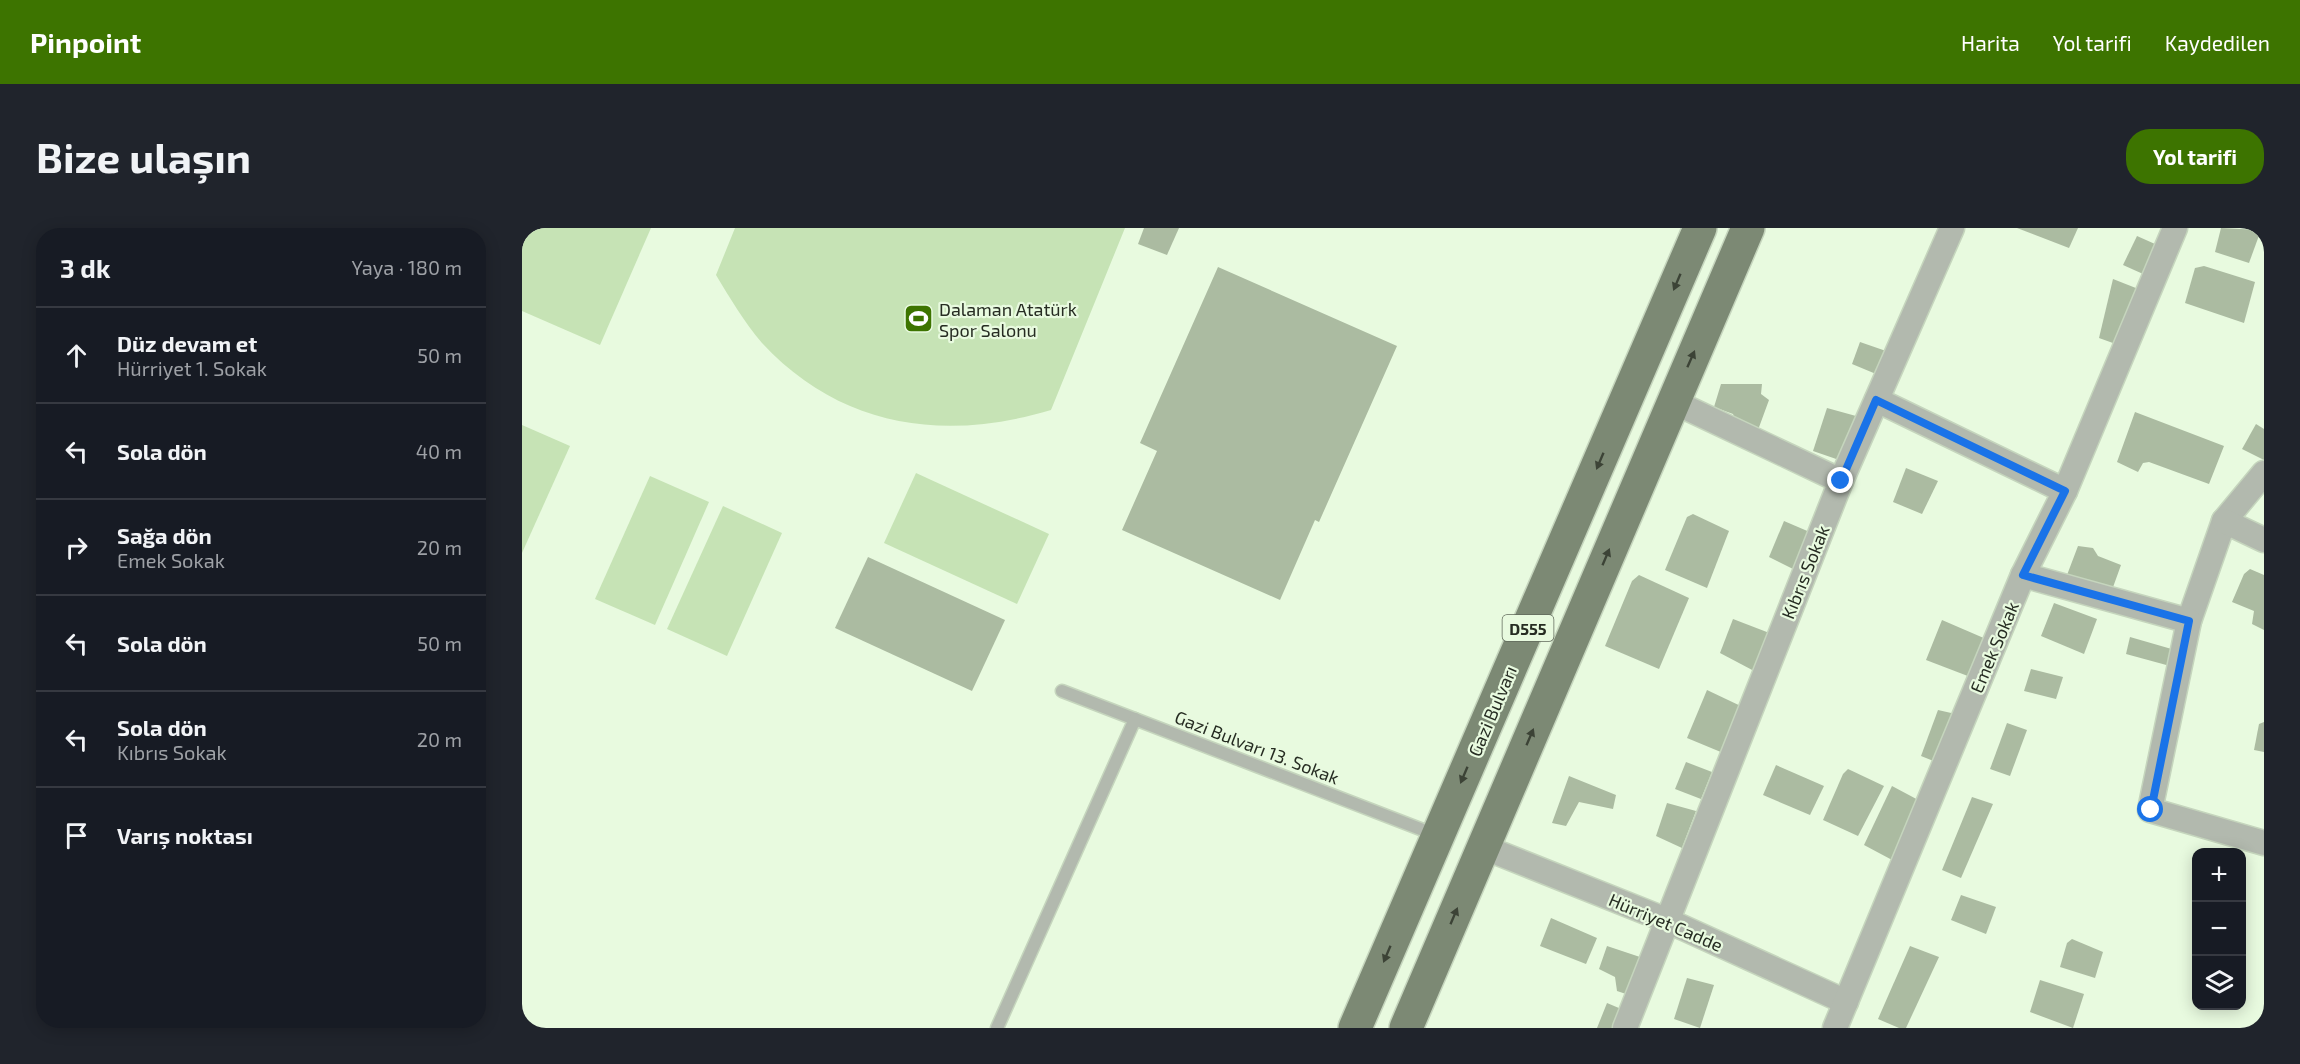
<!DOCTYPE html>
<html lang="tr">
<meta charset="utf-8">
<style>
:root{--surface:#171b24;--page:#20242c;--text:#f1f3f6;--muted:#9ea1a6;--line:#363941;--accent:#3d7400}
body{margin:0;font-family:"Exo 2",sans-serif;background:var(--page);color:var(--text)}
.controls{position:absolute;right:18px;bottom:18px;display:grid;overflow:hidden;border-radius:12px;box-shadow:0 3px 15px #0003}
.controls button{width:54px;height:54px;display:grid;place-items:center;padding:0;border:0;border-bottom:2px solid var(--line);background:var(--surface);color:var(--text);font:30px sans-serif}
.stop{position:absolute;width:18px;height:18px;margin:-14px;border:4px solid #1a73e8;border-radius:50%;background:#fff}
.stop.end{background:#1a73e8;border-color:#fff;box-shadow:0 2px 6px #0008}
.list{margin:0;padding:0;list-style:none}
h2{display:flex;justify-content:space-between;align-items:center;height:78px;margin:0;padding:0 24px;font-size:26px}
h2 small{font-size:20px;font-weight:400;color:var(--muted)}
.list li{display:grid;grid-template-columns:39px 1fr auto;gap:18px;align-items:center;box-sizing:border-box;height:96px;padding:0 24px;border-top:2px solid var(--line)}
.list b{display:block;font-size:22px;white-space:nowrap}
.list p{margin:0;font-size:20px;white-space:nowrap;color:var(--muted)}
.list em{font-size:20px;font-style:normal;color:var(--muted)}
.icon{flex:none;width:33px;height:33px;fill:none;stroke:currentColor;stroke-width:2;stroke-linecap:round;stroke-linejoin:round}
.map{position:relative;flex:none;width:1742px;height:800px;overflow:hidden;border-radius:24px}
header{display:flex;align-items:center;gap:36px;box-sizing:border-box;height:84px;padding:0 30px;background:var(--accent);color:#fff}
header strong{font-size:28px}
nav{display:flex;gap:33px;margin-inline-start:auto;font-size:21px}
.intro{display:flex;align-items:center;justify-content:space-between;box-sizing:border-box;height:144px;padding:0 36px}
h1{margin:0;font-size:42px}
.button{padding:15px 27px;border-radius:24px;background:var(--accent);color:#fff;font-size:21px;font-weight:700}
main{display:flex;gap:36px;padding:0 36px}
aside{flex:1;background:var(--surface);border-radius:24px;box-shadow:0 3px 15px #0003}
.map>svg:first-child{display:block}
.green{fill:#c6e3b5}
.building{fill:#abbba1}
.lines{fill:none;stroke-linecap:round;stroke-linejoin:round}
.service-casing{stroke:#c5d5bd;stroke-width:15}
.minor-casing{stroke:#c5d5bd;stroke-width:27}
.primary-casing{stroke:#c5d5bd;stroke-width:36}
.service{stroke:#b2b9ae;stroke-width:12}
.minor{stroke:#b2b9ae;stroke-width:24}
.primary{stroke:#7c8974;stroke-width:33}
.oneway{fill:#3c4336}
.route{stroke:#1a73e8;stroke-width:8}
.labels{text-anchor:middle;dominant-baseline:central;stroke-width:4.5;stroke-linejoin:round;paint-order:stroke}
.shield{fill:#e8fadf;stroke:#606a5b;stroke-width:1.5}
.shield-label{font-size:16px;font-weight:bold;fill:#262c22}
.poi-label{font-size:18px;fill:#262c22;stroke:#e8fadf;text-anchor:start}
.street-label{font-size:18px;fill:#262c22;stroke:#e8fadf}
</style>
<header>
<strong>Pinpoint</strong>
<nav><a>Harita</a><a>Yol tarifi</a><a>Kaydedilen</a></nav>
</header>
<div class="intro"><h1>Bize ulaşın</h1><a class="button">Yol tarifi</a></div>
<main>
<aside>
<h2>3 dk<small>Yaya · 180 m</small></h2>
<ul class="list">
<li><svg class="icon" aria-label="ahead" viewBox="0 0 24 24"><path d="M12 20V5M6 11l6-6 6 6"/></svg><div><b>Düz devam et</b><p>Hürriyet 1. Sokak</p></div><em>50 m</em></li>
<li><svg class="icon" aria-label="left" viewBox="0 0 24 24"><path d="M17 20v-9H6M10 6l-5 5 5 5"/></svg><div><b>Sola dön</b></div><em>40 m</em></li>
<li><svg class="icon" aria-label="right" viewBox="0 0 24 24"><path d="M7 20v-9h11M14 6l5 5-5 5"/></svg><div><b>Sağa dön</b><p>Emek Sokak</p></div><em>20 m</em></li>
<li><svg class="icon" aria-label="left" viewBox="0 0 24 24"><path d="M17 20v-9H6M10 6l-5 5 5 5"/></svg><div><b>Sola dön</b></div><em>50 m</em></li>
<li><svg class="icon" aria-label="left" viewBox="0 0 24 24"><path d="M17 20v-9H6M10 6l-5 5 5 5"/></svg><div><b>Sola dön</b><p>Kıbrıs Sokak</p></div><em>20 m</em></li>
<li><svg class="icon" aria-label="arrive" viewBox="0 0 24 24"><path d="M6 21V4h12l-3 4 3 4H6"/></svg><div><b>Varış noktası</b></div></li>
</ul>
</aside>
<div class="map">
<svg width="1742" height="800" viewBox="0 0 1742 800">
<rect width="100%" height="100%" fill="#e8fadf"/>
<g class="green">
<polygon points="0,0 129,0 78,117 0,83"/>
<path d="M213,0H603L529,182C422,214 319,200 240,115C222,94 208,70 194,47Z"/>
<polygon points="0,197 48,218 0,325"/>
<polygon points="394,245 527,306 495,376 362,315"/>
<polygon points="128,248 187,274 133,397 73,371"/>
<polygon points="201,278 260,305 205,428 145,401"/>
</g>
<g class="building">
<polygon points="622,0 657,0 645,27 616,16"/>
<polygon points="1495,0 1556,0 1547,20"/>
<polygon points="1699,0 1739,2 1727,35 1693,24"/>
<polygon points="1615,8 1642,20 1630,50 1601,37"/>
<polygon points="1682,38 1733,54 1722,95 1663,75 1673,40"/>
<polygon points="696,39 875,118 797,294 793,292 758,372 600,302 635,223 618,215"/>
<polygon points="1591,51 1624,64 1602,119 1577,110"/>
<polygon points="1338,114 1364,123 1354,146 1330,136"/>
<polygon points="1199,156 1240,156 1239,166 1247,172 1236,202 1216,198 1211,186 1192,179"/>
<polygon points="1305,180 1334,188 1320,233 1291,223"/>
<polygon points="1613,184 1702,218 1687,256 1627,234 1621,235 1616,244 1595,234"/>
<polygon points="1734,196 1742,201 1742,232 1720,221"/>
<polygon points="1384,240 1416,253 1400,286 1371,274"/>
<polygon points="1171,286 1207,303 1185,360 1143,342 1165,289"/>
<polygon points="1262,293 1290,305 1273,342 1247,329"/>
<polygon points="1556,318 1571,320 1576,328 1599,337 1590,362 1545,347"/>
<polygon points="346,329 483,392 450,463 313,400"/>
<polygon points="1728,341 1742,347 1742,402 1730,396 1732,383 1710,374 1722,346"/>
<polygon points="1117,347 1167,370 1137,441 1083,418 1110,353"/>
<polygon points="1532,375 1575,391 1562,426 1519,408"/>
<polygon points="1211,391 1250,406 1234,444 1198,425"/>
<polygon points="1420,392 1464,411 1451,450 1404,432"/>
<polygon points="1608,409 1653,422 1648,438 1604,426"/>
<polygon points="1509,441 1541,449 1534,471 1502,463"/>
<polygon points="1185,462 1225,481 1206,527 1165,510"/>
<polygon points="1416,482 1438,487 1419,536 1399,528"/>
<polygon points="1742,494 1742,524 1732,522 1737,496"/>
<polygon points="1485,495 1505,502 1488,548 1468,541"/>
<polygon points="1164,534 1190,544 1179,571 1153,561"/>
<polygon points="1254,537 1302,558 1288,587 1241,567"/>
<polygon points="1326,541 1362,558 1336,608 1301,592 1321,546"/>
<polygon points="1047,548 1094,567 1091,581 1057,574 1044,598 1030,595"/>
<polygon points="1370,558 1400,574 1372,633 1342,617"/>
<polygon points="1450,569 1471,576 1439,650 1420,642"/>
<polygon points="1145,575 1174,583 1160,620 1134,608"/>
<polygon points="1439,667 1474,679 1464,706 1429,692"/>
<polygon points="1029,690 1075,710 1064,736 1018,718"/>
<polygon points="1550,711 1581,724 1573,750 1538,739 1545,715"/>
<polygon points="1085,718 1127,732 1113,769 1095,763 1093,749 1077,741"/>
<polygon points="1388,718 1417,729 1384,800 1377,800 1356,791"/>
<polygon points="1165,750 1192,757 1178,800 1152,791"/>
<polygon points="1518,752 1562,766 1551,800 1508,784"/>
<polygon points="1085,775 1104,783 1096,800 1075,800"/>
</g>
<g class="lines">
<defs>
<g id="service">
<polyline points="540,463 914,607"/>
<polyline points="475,800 613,491"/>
</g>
<g id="minor">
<polyline points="1355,172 1543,263"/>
<polyline points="1150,173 1319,253"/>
<polyline points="1742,245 1702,293 1667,393 1628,582 1742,615"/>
<polyline points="1702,293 1742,312"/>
<polyline points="1501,347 1667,393"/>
<polyline points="961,619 1144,692 1324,774"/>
<polyline points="1103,800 1319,253 1430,0"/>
<polyline points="1313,800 1501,347 1543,263 1653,0"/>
</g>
<g id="primary">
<polyline points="833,800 1178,0"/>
<polyline points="884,800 1226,0"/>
</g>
</defs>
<use href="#service" class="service-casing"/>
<use href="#minor" class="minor-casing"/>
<use href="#primary" class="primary-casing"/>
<use href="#service" class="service"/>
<use href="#minor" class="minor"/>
<use href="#primary" class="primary"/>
</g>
<defs><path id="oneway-solid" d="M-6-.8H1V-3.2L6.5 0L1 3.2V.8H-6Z" transform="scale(1.5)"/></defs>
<g class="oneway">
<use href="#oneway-solid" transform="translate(1155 54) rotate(113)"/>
<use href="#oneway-solid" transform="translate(1169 131) rotate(-66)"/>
<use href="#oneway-solid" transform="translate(1078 233) rotate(113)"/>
<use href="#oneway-solid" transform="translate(1084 329) rotate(-67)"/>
<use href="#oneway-solid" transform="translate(1008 509) rotate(-67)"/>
<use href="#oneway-solid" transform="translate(942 547) rotate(113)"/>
<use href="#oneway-solid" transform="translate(932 688) rotate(-67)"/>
<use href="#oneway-solid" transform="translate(865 726) rotate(113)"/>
</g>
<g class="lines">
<polyline class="route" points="1319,253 1354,172 1543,263 1501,347 1667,393 1629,582"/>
</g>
<defs>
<symbol id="stadium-square" viewBox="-11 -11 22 22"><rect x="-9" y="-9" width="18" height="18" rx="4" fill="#3d7400" stroke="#e8fadf"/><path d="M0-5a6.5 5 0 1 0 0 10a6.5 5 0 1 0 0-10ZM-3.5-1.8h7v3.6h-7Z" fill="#fff"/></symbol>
</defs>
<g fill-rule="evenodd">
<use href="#stadium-square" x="380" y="74" width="33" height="33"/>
</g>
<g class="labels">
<rect class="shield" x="980.5" y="387" width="51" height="26" rx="4.5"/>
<g class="shield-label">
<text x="1006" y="400">D555</text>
</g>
<g class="poi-label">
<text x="417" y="81">Dalaman Atatürk<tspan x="417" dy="21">Spor Salonu</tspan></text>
</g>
<g class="street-label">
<text transform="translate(1283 344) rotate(-68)">Kıbrıs Sokak</text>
<text transform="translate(1472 419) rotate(-67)">Emek Sokak</text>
<text transform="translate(970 483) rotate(-67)">Gazi Bulvarı</text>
<text transform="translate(735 519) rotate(21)">Gazi Bulvarı 13. Sokak</text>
<text transform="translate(1144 694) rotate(23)">Hürriyet Cadde</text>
</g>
</g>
</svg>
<div class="controls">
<button>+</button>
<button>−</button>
<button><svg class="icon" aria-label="layers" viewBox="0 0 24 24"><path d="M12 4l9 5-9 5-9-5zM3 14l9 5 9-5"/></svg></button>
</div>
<div class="stop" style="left:1629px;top:582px"></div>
<div class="stop end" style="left:1319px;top:253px"></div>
</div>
</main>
